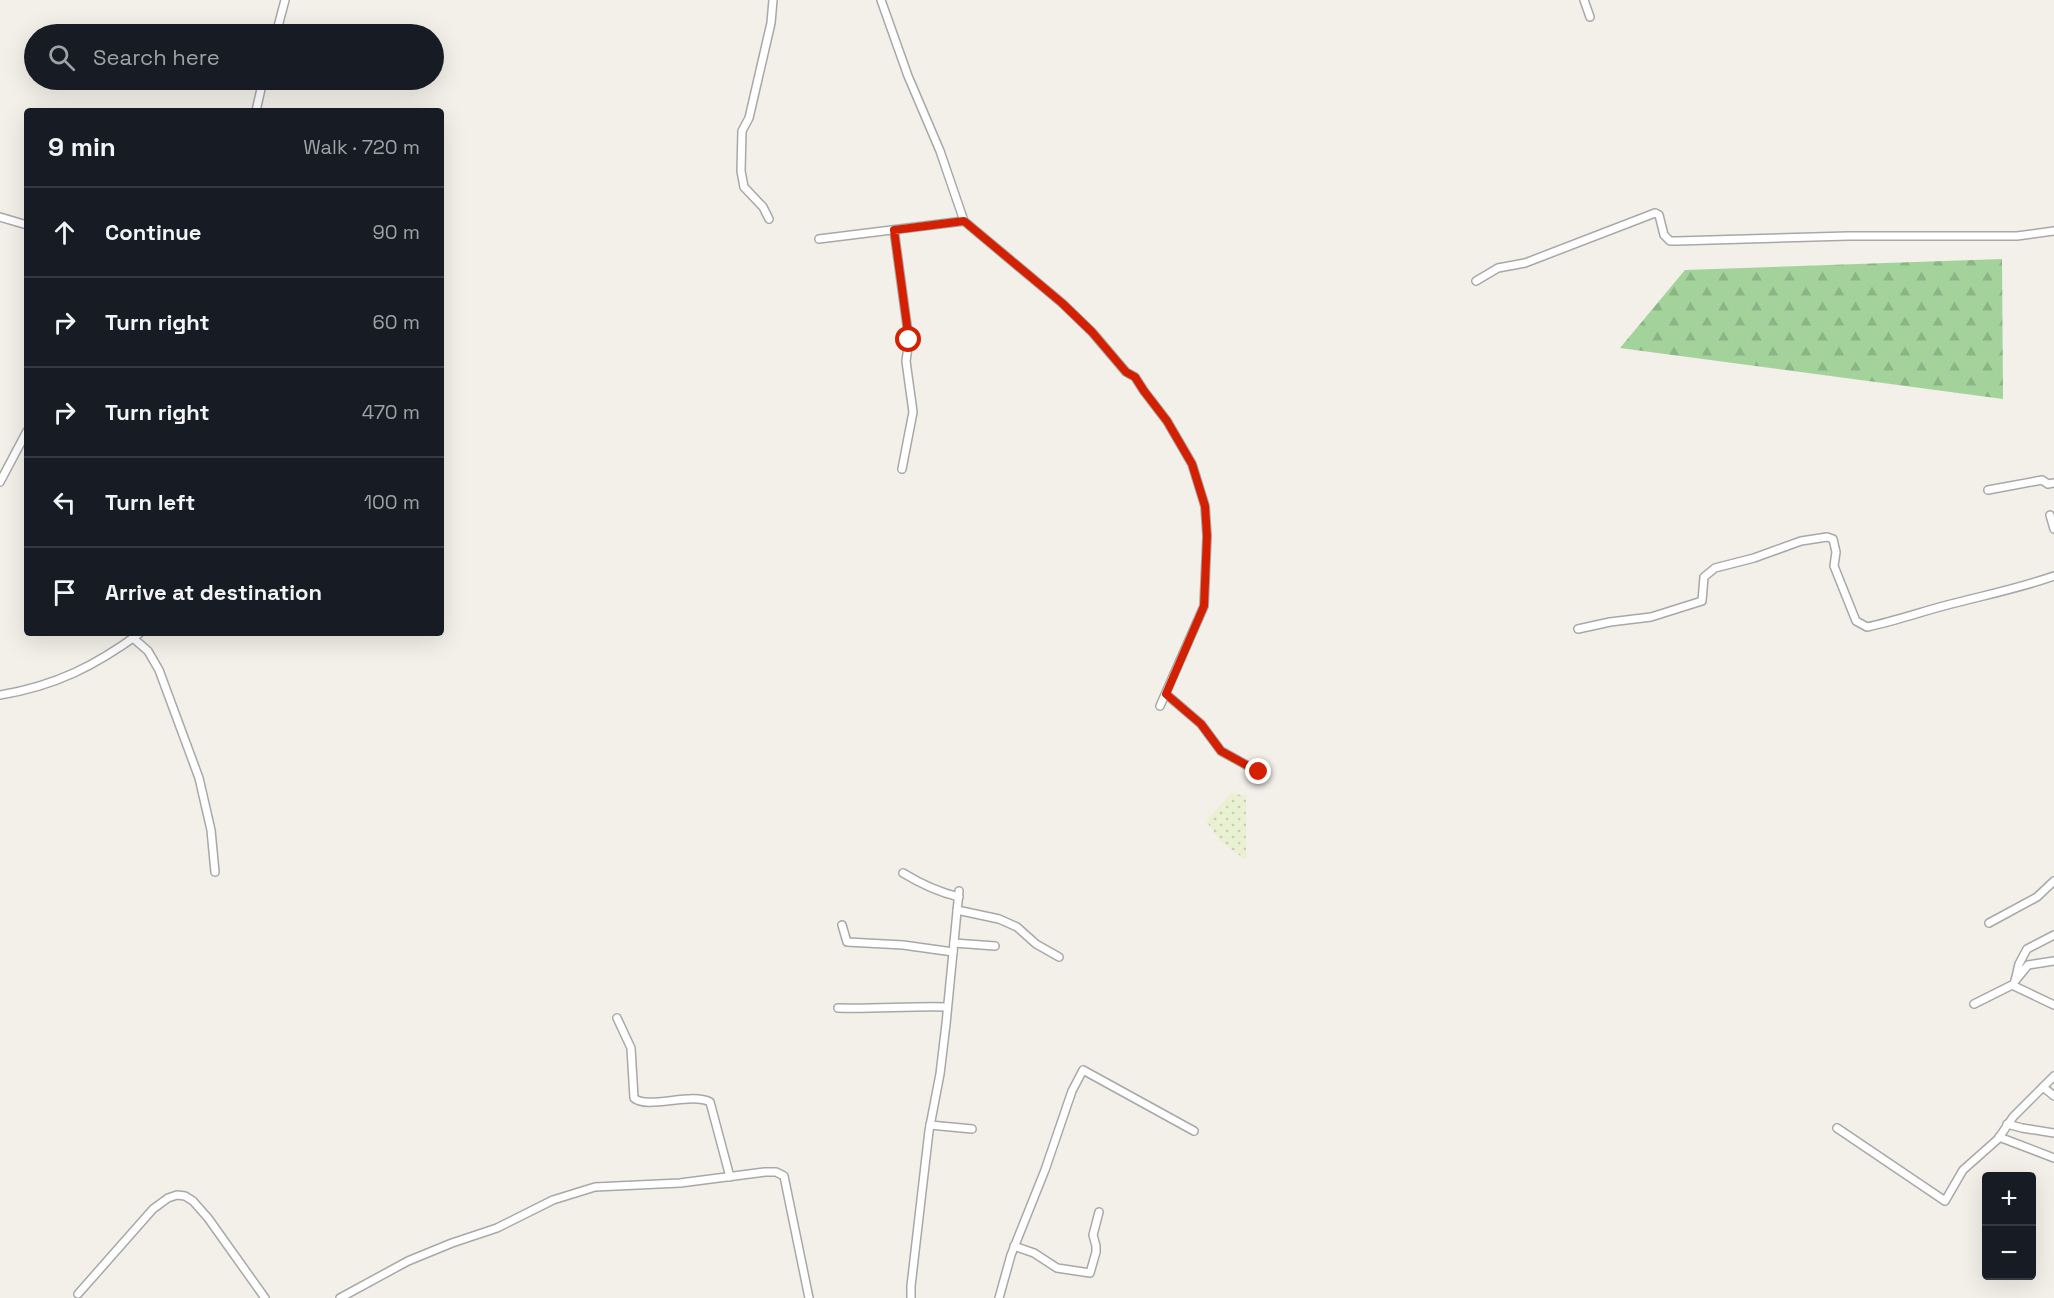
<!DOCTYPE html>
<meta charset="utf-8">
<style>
:root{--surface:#171b24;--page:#242831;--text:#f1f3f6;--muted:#9ea1a6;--line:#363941}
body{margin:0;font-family:"Space Grotesk",sans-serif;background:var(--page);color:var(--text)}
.controls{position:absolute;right:18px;bottom:18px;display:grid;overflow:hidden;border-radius:6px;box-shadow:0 6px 24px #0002}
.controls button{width:54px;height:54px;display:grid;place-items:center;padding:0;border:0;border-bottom:2px solid var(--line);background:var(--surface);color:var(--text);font:30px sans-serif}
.stop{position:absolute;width:18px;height:18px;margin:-14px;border:4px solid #d32000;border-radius:50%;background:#fff}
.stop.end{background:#d32000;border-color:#fff;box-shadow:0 2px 6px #0008}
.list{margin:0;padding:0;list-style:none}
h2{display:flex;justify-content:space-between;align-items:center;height:78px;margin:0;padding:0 24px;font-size:26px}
h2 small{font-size:20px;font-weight:400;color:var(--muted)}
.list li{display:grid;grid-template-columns:39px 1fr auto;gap:18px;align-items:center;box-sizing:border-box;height:90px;padding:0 24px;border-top:2px solid var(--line)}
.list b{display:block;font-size:22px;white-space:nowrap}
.list em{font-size:20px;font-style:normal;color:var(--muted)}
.icon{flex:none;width:33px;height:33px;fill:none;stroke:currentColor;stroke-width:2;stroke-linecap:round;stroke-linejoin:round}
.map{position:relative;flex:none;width:2054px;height:1298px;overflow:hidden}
.search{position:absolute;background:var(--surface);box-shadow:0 6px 24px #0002;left:24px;top:24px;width:420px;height:66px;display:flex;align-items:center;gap:15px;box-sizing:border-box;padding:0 21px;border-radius:33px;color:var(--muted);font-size:22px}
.panel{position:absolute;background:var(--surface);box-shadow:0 6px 24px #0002;left:24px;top:108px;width:420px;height:528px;border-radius:6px}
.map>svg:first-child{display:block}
.farmland{fill:url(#farmland-dots)}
.forest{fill:url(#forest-firs)}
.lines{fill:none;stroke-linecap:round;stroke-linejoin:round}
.minor-casing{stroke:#a8a8a8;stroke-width:10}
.minor{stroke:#fff;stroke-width:7}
.route{stroke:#d32000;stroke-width:8}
</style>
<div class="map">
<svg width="2054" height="1298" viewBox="0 0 2054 1298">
<defs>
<pattern id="farmland-dots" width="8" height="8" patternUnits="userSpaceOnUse" patternTransform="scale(1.5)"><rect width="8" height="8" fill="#eaf1d3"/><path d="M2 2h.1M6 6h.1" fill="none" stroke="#c8ceb5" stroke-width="1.8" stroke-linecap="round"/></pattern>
<pattern id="forest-firs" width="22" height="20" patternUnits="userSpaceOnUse" patternTransform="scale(1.5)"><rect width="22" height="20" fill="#a3d39b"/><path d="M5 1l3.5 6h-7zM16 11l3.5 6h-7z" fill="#8cb585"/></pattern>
</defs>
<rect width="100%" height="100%" fill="#f2f0e8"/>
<polygon class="farmland" points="1231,793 1246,796 1246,860 1221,842 1206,821"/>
<polygon class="forest" points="2002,259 2003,399 1620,348 1685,270"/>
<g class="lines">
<defs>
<g id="minor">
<polyline points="881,0 908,76 940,151 964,221 1062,303 1092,332 1126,372 1135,377 1144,391 1167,421 1192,464 1205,506 1207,536 1204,606 1160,706"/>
<polyline points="1584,0 1590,17"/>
<polyline points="276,34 285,0"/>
<polyline points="256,111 263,80"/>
<polyline points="0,217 27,225"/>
<polyline points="769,219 763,207 744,187 741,171 742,131 749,118 771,23 773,0"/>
<polyline points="894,230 909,340 906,361 913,412 902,469"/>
<polyline points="819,239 964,221"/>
<polyline points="1476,281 1498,268 1525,263 1655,213 1659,215 1664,235 1670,241 1677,241 1848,236 2017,236 2054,231"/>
<polyline points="0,482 27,431"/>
<polyline points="1988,490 2042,480 2048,484 2054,483"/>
<polyline points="2050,515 2054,529"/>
<path d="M1578,629L1610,622L1651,617L1702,601L1704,577L1715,568L1754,558L1801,541L1827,537L1833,539L1836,552L1834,566L1856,621L1867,627C1896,621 1923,611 1951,604C1986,595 2020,588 2054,576"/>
<polyline points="133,638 148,651 159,670 199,778 211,830 215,872"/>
<polyline points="1166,694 1201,724 1221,751 1259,772"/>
<path d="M0,695C55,686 95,666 140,633"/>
<path d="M903,873C921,884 938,892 959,897"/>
<polyline points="957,910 999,919 1017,927 1036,944 1059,957"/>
<polyline points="1989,923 2037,897 2054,881"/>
<polyline points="842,925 847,942 903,945 953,952"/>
<polyline points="954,943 995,946"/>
<polyline points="2015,981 2019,964 2027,949 2054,935"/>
<polyline points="2015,981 2028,965 2054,961"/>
<polyline points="1974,1004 2012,985 2054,1005"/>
<path d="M838,1008C875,1009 911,1006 947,1007"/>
<path d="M617,1018L631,1048L634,1098C647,1110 691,1092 710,1102L730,1177"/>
<polyline points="2043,1087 2054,1096"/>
<polyline points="2007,1124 2022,1128 2054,1133"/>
<polyline points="930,1125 972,1129"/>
<polyline points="1837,1128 1945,1201 1963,1170 1998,1139 2013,1117 2054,1076"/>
<polyline points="1999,1137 2054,1158"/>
<polyline points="1014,1246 1034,1253 1057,1268 1090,1273 1096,1252 1096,1246 1093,1235 1099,1212"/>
<polyline points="78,1294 153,1209 168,1198 177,1195 185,1196 193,1201 208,1218 265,1298"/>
<polyline points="340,1298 408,1261 452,1243 497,1228 553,1200 595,1187 680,1183 765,1172 776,1172 784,1176 809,1298"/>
<polyline points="911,1298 911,1286 929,1131 940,1074 946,1024 959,891"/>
<polyline points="999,1298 1011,1255 1045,1170 1072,1091 1083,1070 1194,1131"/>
</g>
</defs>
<use href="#minor" class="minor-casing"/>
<use href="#minor" class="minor"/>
</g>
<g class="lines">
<polyline class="route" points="909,340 894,230 964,221 1062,303 1092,332 1126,372 1135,377 1144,391 1167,421 1192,464 1205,506 1207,536 1204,606 1166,694 1201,724 1221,751 1259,772"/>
</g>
</svg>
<div class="controls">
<button>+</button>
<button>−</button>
</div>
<div class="stop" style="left:909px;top:340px"></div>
<div class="stop end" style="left:1259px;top:772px"></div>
<div class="search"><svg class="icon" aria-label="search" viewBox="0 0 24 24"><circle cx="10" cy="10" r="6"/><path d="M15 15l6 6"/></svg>Search here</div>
<section class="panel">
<h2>9 min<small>Walk · 720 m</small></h2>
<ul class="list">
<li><svg class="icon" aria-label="ahead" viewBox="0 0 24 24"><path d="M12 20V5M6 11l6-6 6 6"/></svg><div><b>Continue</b></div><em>90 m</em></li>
<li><svg class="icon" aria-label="right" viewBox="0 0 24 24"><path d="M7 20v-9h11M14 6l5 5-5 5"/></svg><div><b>Turn right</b></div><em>60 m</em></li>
<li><svg class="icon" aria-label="right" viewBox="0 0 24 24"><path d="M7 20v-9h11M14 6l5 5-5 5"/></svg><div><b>Turn right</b></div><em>470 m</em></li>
<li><svg class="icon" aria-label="left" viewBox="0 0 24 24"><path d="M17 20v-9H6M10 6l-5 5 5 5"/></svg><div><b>Turn left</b></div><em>100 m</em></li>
<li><svg class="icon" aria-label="arrive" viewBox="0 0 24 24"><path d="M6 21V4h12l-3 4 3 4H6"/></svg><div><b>Arrive at destination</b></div></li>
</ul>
</section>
</div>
